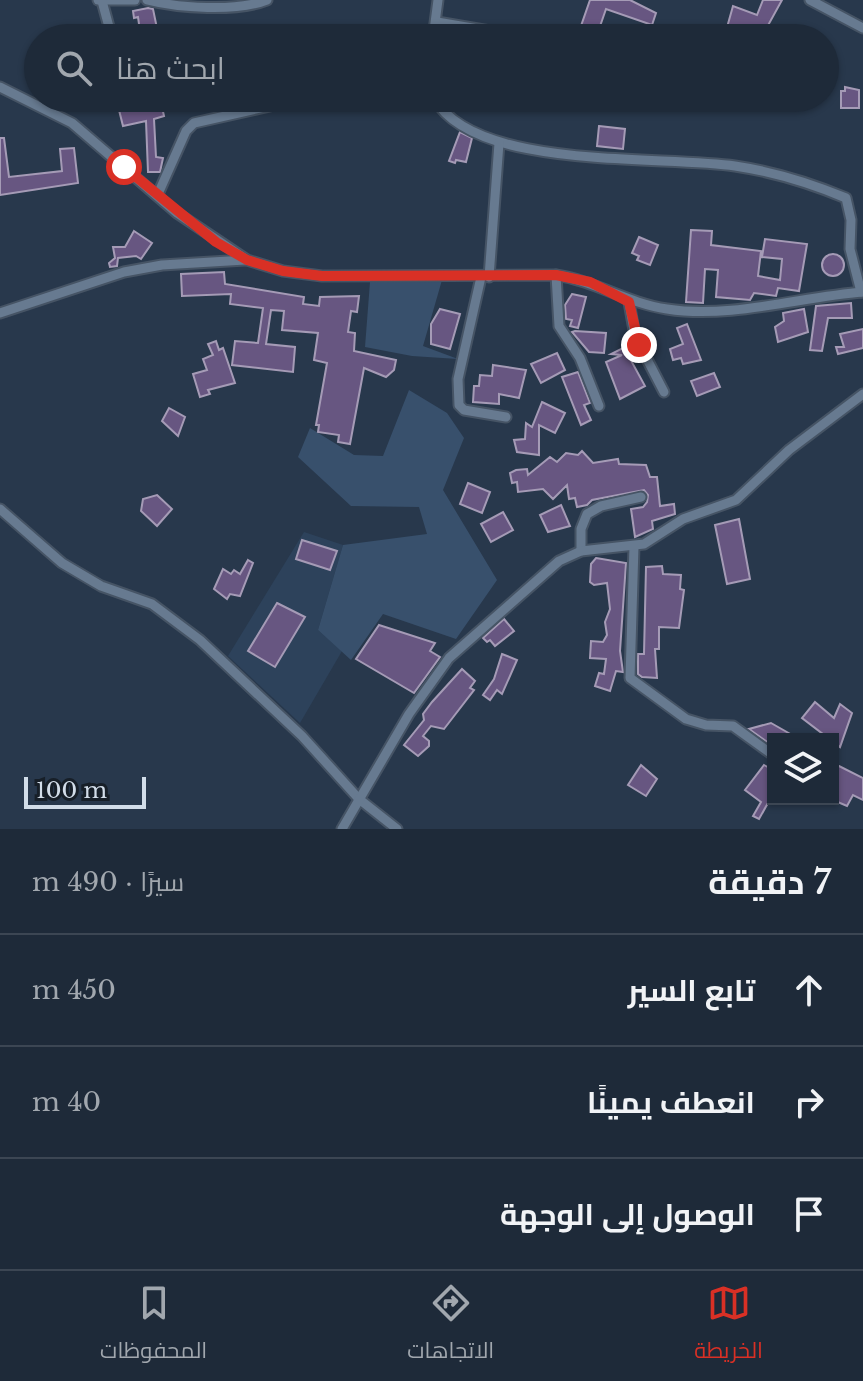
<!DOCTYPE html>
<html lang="ar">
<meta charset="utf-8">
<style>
:root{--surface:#1e2a39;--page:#263241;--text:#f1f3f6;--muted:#a1a7ae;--line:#3c4653;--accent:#d93025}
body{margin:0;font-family:"Libre Baskerville",Cairo,serif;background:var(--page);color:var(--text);direction:rtl}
.controls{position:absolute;right:24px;bottom:24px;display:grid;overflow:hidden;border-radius:0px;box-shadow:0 2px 6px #0004}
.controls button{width:72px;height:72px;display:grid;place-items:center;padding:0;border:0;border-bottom:2px solid var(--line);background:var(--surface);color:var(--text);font:40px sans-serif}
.scale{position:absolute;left:24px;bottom:20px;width:122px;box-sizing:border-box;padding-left:8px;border:4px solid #d2dde9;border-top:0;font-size:22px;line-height:28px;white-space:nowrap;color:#d2dde9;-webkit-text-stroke:6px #171f28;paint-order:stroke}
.stop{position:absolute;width:24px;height:24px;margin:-18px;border:6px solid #d93025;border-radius:50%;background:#fff}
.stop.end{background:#d93025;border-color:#fff;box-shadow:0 2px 8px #0008}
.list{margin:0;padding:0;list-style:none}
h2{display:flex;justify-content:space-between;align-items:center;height:104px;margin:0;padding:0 32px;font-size:34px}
h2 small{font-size:26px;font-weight:400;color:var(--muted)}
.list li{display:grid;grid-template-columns:52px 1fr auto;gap:24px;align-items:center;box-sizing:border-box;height:112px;padding:0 32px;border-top:2px solid var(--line)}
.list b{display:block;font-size:30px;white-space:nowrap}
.list em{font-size:26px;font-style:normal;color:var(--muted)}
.icon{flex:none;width:44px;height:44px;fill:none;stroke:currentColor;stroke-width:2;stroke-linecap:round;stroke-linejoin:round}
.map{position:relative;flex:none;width:863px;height:829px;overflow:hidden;direction:ltr}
.search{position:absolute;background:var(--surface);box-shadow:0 2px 6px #0004;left:24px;right:24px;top:24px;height:88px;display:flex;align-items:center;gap:20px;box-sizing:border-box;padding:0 28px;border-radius:44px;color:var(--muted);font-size:30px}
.sheet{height:440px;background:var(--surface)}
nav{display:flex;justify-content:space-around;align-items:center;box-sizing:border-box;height:112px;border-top:2px solid var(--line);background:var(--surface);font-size:22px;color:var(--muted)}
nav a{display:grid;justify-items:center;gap:4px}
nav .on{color:var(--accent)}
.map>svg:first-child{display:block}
.built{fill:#2d425b}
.green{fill:#38506c}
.building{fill:#675681;stroke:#a59bb6;stroke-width:2}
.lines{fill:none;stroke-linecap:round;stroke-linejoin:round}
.minor-casing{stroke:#465465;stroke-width:13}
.minor{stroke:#677a90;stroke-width:9}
.route{stroke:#d93025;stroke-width:10}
</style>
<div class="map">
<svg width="863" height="829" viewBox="0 0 863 829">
<rect width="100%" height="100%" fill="#28384c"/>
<polygon class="built" points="304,532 343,545 318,630 342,651 300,723 228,656"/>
<g class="green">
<polygon points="442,280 423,346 458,359 412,356 365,347 370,282"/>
<polygon points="409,390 447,413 464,438 443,490 497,580 456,639 383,614 351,660 318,630 343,545 427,534 419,507 351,506 298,457 310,428 354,455 383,456"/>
</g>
<g class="building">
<polygon points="590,0 630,0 656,13 652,25 606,9 598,32 581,26"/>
<polygon points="763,0 782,0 766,29 772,32 769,38 726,31 733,6 757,15"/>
<polygon points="148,8 153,9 159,38 141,38 138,17 134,18 133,11"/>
<polygon points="845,87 859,90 859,108 841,108 841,91 845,91"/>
<polygon points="116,98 160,98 164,116 154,119 156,157 163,158 160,172 148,172 146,121 123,126"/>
<polygon points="599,126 625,129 623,149 597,146"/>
<polygon points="460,132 472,138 466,162 456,160 455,163 449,161"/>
<polygon points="0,138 4,138 9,177 62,171 60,149 74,148 78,183 0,195"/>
<polygon points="691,230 712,231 711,245 761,251 758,276 780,280 782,259 762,257 765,239 807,244 799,291 778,288 776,296 754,293 750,300 716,297 718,270 705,269 703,303 686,302"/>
<polygon points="134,231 152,243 141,259 136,256 118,258 117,266 110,267 109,263 115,258 113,247 125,247"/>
<polygon points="639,237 658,245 650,265 637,260 639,256 632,253"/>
<circle cx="833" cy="265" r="11"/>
<polygon points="224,272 225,284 304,297 303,304 319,306 320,297 359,296 357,312 351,311 348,332 355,333 354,351 396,360 394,370 386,377 364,368 350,444 338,442 339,435 318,432 319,425 316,425 327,363 314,360 318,333 282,330 284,311 271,310 266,344 295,347 293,372 232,365 235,341 258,343 263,308 230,304 231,294 182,296 181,274"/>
<polygon points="572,294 586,297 578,328 570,326 572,320 566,319 565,305"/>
<polygon points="851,303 852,318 828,318 822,351 810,350 816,306"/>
<polygon points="440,309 460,314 450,349 431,344 431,324"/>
<polygon points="804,309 808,332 778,342 775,327 784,321 783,313"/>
<polygon points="687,324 701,360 683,364 681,358 673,360 670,349 683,344 677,328"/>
<polygon points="863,329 863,348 838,354 836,347 844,347 840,334"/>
<polygon points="575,331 606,333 604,353 589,352 572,332"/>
<polygon points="216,341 219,350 223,348 235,383 208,390 210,394 200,397 193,374 207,370 203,359 213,355 208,344"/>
<polygon points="631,344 635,352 628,355 645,386 620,399 606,362 622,355 611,354"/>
<polygon points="557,353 565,370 541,383 531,364"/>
<polygon points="493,365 526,370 519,398 499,394 499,404 473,402 474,386 479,386 480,375 492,376"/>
<polygon points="578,372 590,403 584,405 591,420 581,425 562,377"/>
<polygon points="714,373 720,387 697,396 691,381"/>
<polygon points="542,402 565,413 555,433 539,425 539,455 517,452 514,440 525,439 526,423 532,427"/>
<polygon points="169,408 185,417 178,436 162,421"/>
<polygon points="582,451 593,463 618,459 619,464 646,465 650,477 657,477 660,506 674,504 675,514 652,521 653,529 635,537 631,509 643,507 647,502 648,495 644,490 592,500 587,505 577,507 575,498 569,499 567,485 553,499 543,489 518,492 517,482 512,483 510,473 516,470 527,469 528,475 550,457 557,462 566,453 578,455"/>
<polygon points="468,483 490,492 482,513 460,504"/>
<polygon points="157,495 172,509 157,526 141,511 143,499"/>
<polygon points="561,505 570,526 548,532 540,515"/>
<polygon points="503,512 513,530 491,542 481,524"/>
<polygon points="739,519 750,579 727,584 715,525"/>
<polygon points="302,540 337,551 330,570 296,559"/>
<polygon points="596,558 626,563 620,651 623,672 616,671 610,691 595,686 599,673 604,674 606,659 590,658 591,641 603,642 607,635 605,622 610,609 607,583 594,585 590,582 591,564"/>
<polygon points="248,560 253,563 240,596 230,594 227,599 214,589 223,569 231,574 234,570 240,574"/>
<polygon points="662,566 663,574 681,575 680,589 684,590 679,628 659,627 659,649 655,649 657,678 642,677 638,674 638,654 644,654 646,567"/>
<polygon points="277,603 305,617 275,667 248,651"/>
<polygon points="504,619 514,631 495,646 490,640 487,642 483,638"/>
<polygon points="379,625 435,643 430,651 440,657 414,693 356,659"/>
<polygon points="502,654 517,660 502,694 497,690 490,700 483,695 494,679"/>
<polygon points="462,669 475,681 470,688 474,690 444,729 431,726 423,736 429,741 429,746 418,756 404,745 424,720 423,714 432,702"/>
<polygon points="815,702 834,718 840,704 852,713 840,747 802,718"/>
<polygon points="771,723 799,739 773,739 773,746 749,729"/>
<polygon points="833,763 863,778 863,800 853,795 847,806 833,800"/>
<polygon points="641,765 657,779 646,796 628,785"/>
<polygon points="764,765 773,770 773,794 759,819 753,816 761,802 745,790"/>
</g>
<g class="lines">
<defs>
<g id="minor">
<polyline points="98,0 135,0"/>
<path d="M147,0C178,8 237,12 267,0"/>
<polyline points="810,0 863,28"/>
<polyline points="102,1 112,38"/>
<polyline points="437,22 532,38"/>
<polyline points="433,38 438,0"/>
<path d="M0,87L72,123L177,213L247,260L283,271L322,276L556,275C595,281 627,303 667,309C730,319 800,297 863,292"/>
<path d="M434,98C474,171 661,155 735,166C775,172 810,183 846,198L851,220L850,249L861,292"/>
<polyline points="158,194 186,131 194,123 305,98"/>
<polyline points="556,275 559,326 580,358 599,406"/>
<polyline points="481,277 458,379 459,405 464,410 506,417"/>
<polyline points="489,277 499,143"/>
<polyline points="629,302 635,336 664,392"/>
<polyline points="0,313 124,272 162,265 245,260"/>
<polyline points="0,509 62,563 101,586 152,604 200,640 302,736 359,799 397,829"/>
<polyline points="634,546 630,678 686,719 706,725 733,726 773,755"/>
<polyline points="581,551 581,529 587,514 601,506 641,497"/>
<polyline points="342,829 409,714 449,658 559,561 581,551 644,544 683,519 736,500 789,450 863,394"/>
</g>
</defs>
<use href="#minor" class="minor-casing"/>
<use href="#minor" class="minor"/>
</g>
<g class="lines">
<polyline class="route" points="124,167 216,242 247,260 283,271 322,276 556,275 590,282 629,302 639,345"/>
</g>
</svg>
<div class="controls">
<button><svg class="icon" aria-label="layers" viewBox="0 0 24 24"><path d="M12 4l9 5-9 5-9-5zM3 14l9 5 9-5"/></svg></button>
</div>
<div class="scale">100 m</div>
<div class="stop" style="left:124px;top:167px"></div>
<div class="stop end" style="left:639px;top:345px"></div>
<div class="search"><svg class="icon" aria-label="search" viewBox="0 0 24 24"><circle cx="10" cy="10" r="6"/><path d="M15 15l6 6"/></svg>ابحث هنا</div>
</div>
<section class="sheet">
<h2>7 دقيقة<small>سيرًا · 490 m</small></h2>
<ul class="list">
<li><svg class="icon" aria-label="ahead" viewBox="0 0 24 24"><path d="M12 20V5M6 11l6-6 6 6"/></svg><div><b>تابع السير</b></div><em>450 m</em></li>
<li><svg class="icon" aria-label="right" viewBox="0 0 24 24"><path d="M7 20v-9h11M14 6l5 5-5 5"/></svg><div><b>انعطف يمينًا</b></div><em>40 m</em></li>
<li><svg class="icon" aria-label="arrive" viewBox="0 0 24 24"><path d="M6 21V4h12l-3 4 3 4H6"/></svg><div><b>الوصول إلى الوجهة</b></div></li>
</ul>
</section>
<nav>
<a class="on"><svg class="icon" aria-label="map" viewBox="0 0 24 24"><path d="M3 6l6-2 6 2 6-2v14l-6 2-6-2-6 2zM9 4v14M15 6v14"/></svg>الخريطة</a>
<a><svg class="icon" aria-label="directions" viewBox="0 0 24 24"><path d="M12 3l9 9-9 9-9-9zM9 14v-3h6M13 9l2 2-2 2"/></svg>الاتجاهات</a>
<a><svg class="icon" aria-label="saved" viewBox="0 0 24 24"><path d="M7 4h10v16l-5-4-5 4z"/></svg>المحفوظات</a>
</nav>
